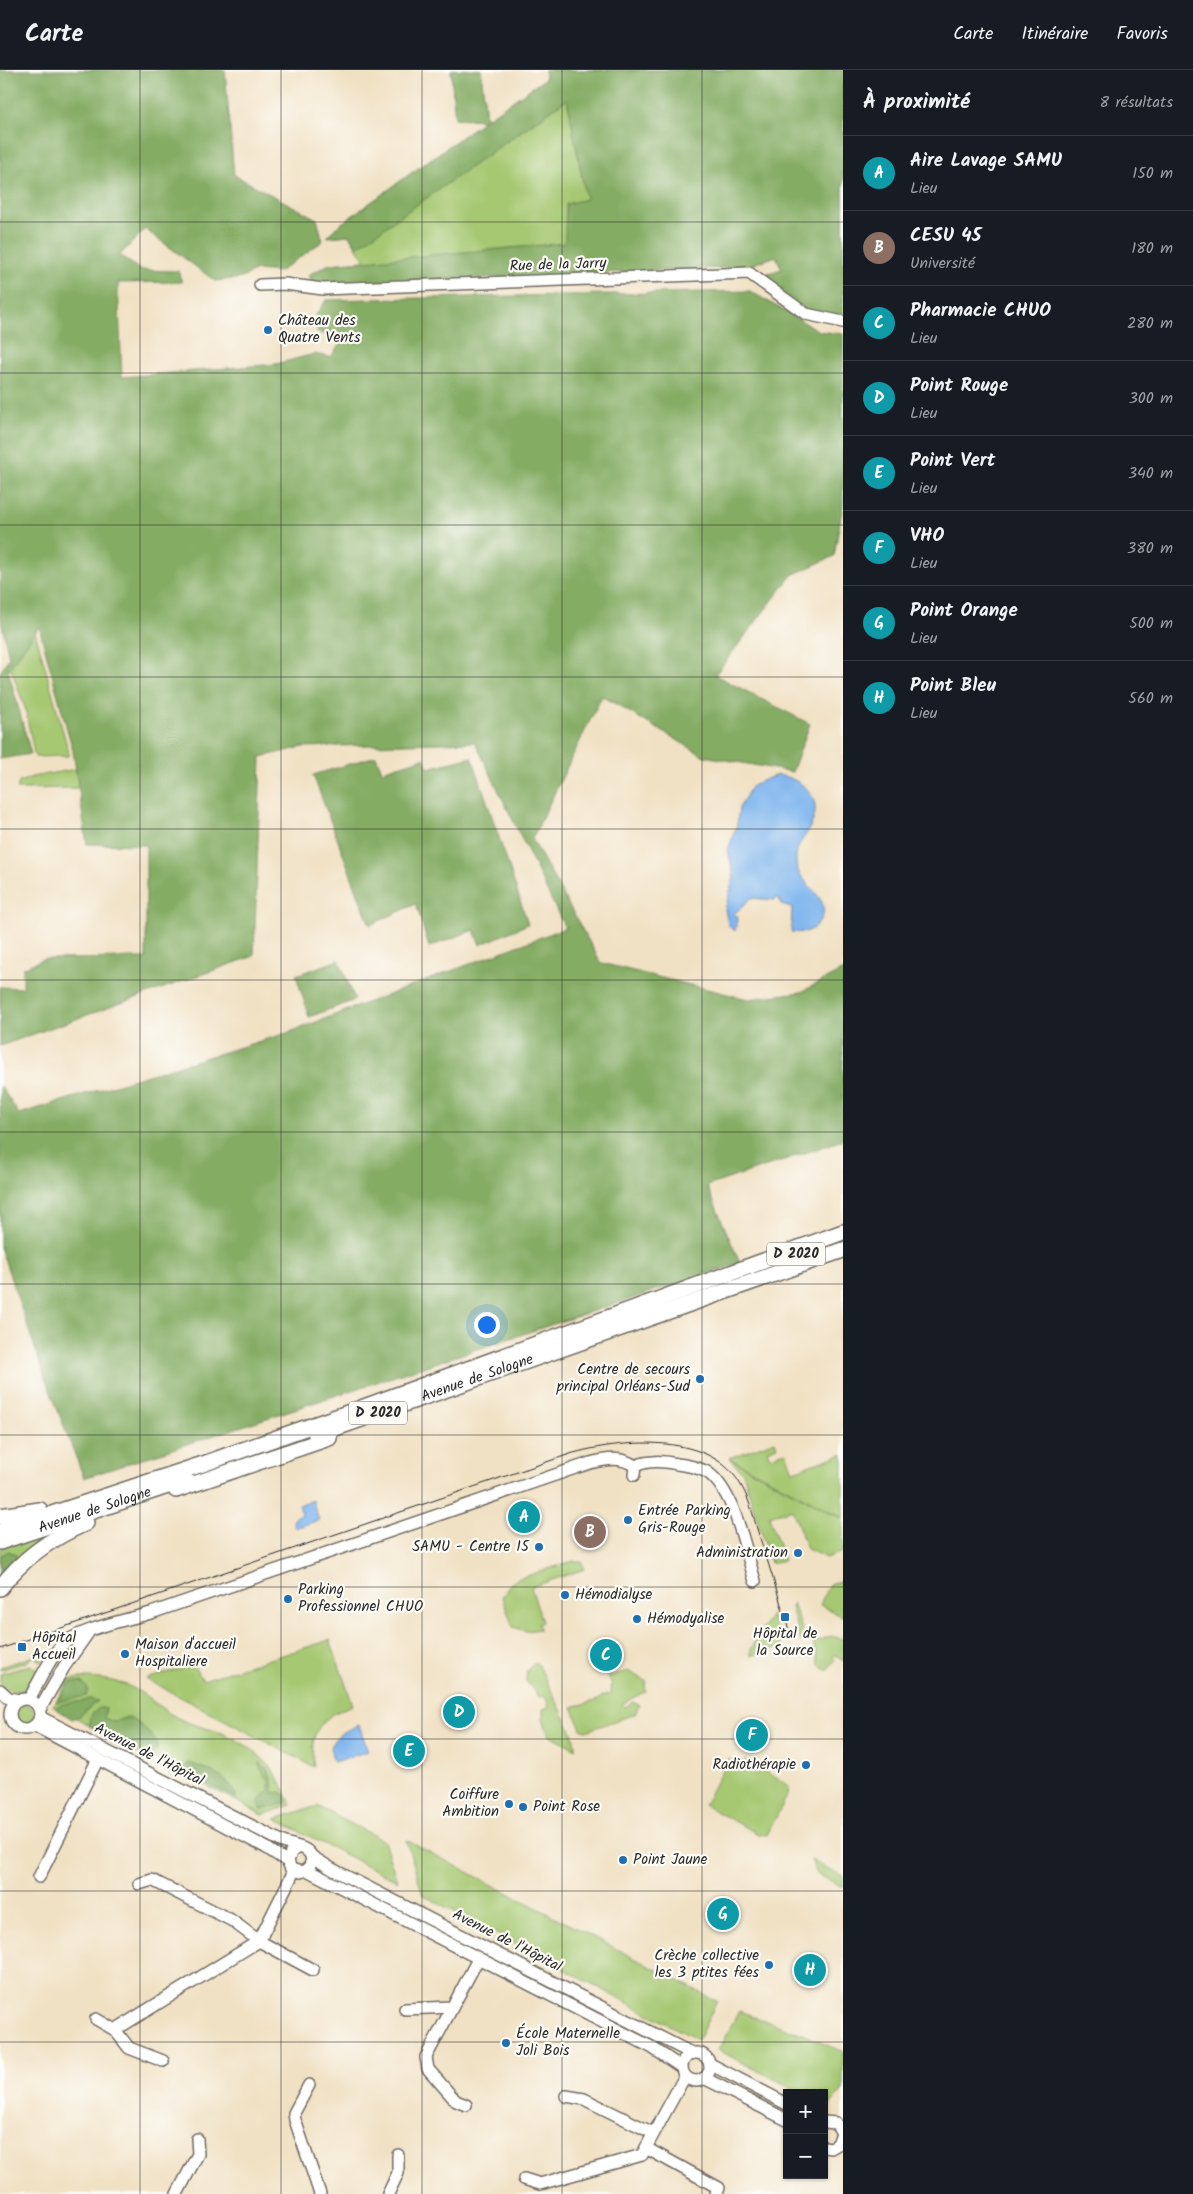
<!DOCTYPE html>
<html lang="fr">
<meta charset="utf-8">
<style>
:root{--surface:#171b24;--page:#20242c;--text:#f1f3f6;--muted:#9ea1a6;--line:#363941;--accent:#0b8043}
body{margin:0;font-family:Kalam,sans-serif;background:var(--page);color:var(--text)}
.controls{position:absolute;right:15px;bottom:15px;display:grid;overflow:hidden;border-radius:0px;box-shadow:0 1px 4px #0004}
.controls button{width:45px;height:45px;display:grid;place-items:center;padding:0;border:0;border-bottom:1px solid var(--line);background:var(--surface);color:var(--text);font:25px sans-serif}
.you{position:absolute;left:486px;top:1254px;width:18px;height:18px;margin:-12px;border:4px solid #fff;border-radius:50%;background:#1a73e8;box-shadow:0 0 0 8px #1a73e833}
.badge{display:grid;place-items:center;width:32px;height:32px;border-radius:50%;background:var(--accent);color:#fff;font-size:16px;font-weight:700}
.pin{position:absolute;translate:-50% -50%;border:2px solid #fff;box-shadow:0 1px 5px #0006}
.list{margin:0;padding:0;list-style:none}
h2{display:flex;justify-content:space-between;align-items:center;height:65px;margin:0;padding:0 20px;font-size:21px}
h2 small{font-size:16px;font-weight:400;color:var(--muted)}
.list li{display:grid;grid-template-columns:32px 1fr auto;gap:15px;align-items:center;box-sizing:border-box;height:75px;padding:0 20px;border-top:1px solid var(--line)}
.list b{display:block;font-size:19px;white-space:nowrap}
.list p{margin:0;font-size:16px;white-space:nowrap;color:var(--muted)}
.list em{font-size:16px;font-style:normal;color:var(--muted)}
.map{position:relative;flex:none;width:843px;height:2124px;overflow:hidden}
header{display:flex;align-items:center;gap:30px;box-sizing:border-box;height:70px;padding:0 25px;background:var(--surface);border-bottom:1px solid var(--line)}
header strong{font-size:24px}
nav{display:flex;gap:28px;margin-inline-start:auto;font-size:18px}
main{display:flex}
aside{flex:1;background:var(--surface)}
.map>svg:first-child{display:block}
.green{fill:#a6c872;stroke:#687a4e}
.forest{fill:#84ac64;stroke:#586c48}
.water{fill:#7fb5ee;stroke:#55708c}
.lines{fill:none;stroke-linecap:round;stroke-linejoin:round}
.minor-casing{stroke:#706b61;stroke-width:14}
.major-casing{stroke:#706b61;stroke-width:18}
.minor{stroke:#fff;stroke-width:11}
.major{stroke:#fff;stroke-width:15}
.tram{stroke:#2b2b2b;stroke-width:1}
.grid{fill:none;stroke:#2b2b2b;stroke-width:1;stroke-opacity:0.55}
.poi-dot{fill:#1f6fb2;stroke:#fdfcf7;stroke-width:2}
.labels{text-anchor:middle;dominant-baseline:central;stroke-width:4.5;stroke-linejoin:round;paint-order:stroke}
.shield{fill:#fdfcf7;stroke:#6a6a68;stroke-width:1}
.shield-label{font-size:14px;font-weight:bold;fill:#2b2b2b}
.street-label{font-size:15px;fill:#2b2b2b;stroke:#fdfcf7}
.poi-label{font-size:15px;fill:#2b2b2b;stroke:#fdfcf7;text-anchor:start}
</style>
<header>
<strong>Carte</strong>
<nav><a>Carte</a><a>Itinéraire</a><a>Favoris</a></nav>
</header>
<main>
<div class="map">
<svg width="843" height="2124" viewBox="0 0 843 2124">
<rect width="100%" height="100%" fill="#fdfcf7"/>
<filter id="ink" filterUnits="userSpaceOnUse"><feTurbulence type="fractalNoise" baseFrequency=".02" numOctaves="2"/><feDisplacementMap in="SourceGraphic" scale="10" xChannelSelector="R" yChannelSelector="G"/><feConvolveMatrix kernelMatrix="1 2 1 2 8 2 1 2 1" color-interpolation-filters="sRGB"/></filter>
<filter id="wash" filterUnits="userSpaceOnUse"><feTurbulence type="fractalNoise" baseFrequency=".0096" numOctaves="4" result="noise"/><feDisplacementMap in="SourceGraphic" scale="20" xChannelSelector="R" yChannelSelector="G"/><feGaussianBlur stdDeviation="1.12" result="paint"/><feColorMatrix in="noise" values="0 0 0 0 0 0 0 0 0 0 0 0 0 0 0 0 0 1.4 0 .05"/><feComposite in="paint" operator="in"/></filter>
<g filter="url(#wash)">
<rect width="100%" height="100%" fill="#f1e1c4"/>
<g class="green">
<polygon points="451,0 481,0 486,49 545,9 545,0 843,0 843,249 759,206 782,199 776,186 745,197 308,205 330,194 365,191 349,165 327,167 334,159 485,50 455,48"/>
<polygon points="35,561 69,683 68,686 35,687 25,638 10,596"/>
<polygon points="76,699 79,718 17,719 19,712 32,707"/>
<polygon points="775,1371 777,1376 767,1380 770,1387 786,1382 793,1401 843,1384 843,1448 729,1388"/>
<polygon points="730,1389 843,1449 843,1482 826,1488 807,1479 792,1439 769,1446 784,1490 771,1493 743,1403"/>
<polygon points="61,1458 16,1491 2,1485 0,1486 0,1478"/>
<polygon points="573,1491 581,1492 585,1499 531,1517 542,1552 538,1554 540,1559 526,1561 513,1557 502,1527 510,1514 517,1509"/>
<polygon points="843,1510 843,1547 820,1535 829,1514"/>
<polygon points="793,1533 806,1570 801,1572 791,1538"/>
<polygon points="771,1544 782,1576 751,1586 751,1579"/>
<polygon points="831,1566 843,1569 843,1591 835,1585 832,1586 835,1590 827,1600 819,1595 813,1572"/>
<path d="M330,1570L353,1635C320,1647 308,1663 314,1697L146,1609L193,1595L203,1610Z"/>
<polygon points="44,1583 42,1592 32,1586 27,1592 0,1600 0,1597"/>
<polygon points="533,1594 538,1594 572,1662 576,1679 548,1664 543,1648 543,1639 549,1637 545,1626 539,1627 526,1611 527,1600"/>
<path d="M31,1595L38,1600L26,1620C15,1622 9,1622 0,1614V1604Z"/>
<polygon points="628,1601 647,1612 645,1615 646,1621 622,1634 625,1637 633,1632 639,1635 635,1644 586,1661 581,1659 572,1637 598,1630 602,1626 612,1623 610,1617 612,1614 607,1607"/>
<path d="M81,1608C102,1608 123,1611 140,1622C154,1631 166,1643 182,1650C194,1656 209,1658 222,1663C257,1677 278,1700 291,1735L263,1745L53,1636L68,1610Z"/>
<circle cx="24" cy="1644" r="10"/>
<polygon points="728,1689 738,1695 747,1690 789,1716 788,1724 767,1765 758,1764 704,1735"/>
<polygon points="317,1736 384,1771 397,1811 275,1749"/>
<polygon points="406,1770 717,1931 698,1970 423,1825"/>
<polygon points="811,1790 843,1806 843,1817 817,1804"/>
<polygon points="739,1941 802,1964 843,1982 843,2020 828,2037 824,2035 824,2023 801,2023 718,1980"/>
</g>
<g class="forest">
<polygon points="0,0 225,0 234,105 317,149 323,171 279,202 256,200 242,208 215,211 145,159 120,185 140,200 178,201 182,212 118,213 122,307 276,294 314,284 331,287 343,269 317,262 316,245 326,230 750,221 819,261 843,264 843,435 834,486 792,505 715,605 810,654 792,702 704,686 602,626 532,769 601,893 748,929 801,922 843,900 843,1070 707,1116 740,1193 84,1408 46,1310 0,1177 0,1015 19,1044 287,963 565,858 475,672 303,677 261,687 254,886 0,976 0,917 23,918 23,898 43,889 146,888 146,775 87,774 73,681 39,557 8,600 31,684 0,689 0,603 9,587 0,546"/>
<polygon points="451,0 481,0 486,49 545,9 545,0 843,0 843,249 807,241 759,206 782,199 776,186 745,197 313,215 308,205 330,194 565,173 566,134 586,129 567,29 357,177 349,165 327,167 334,159 485,50 455,48"/>
<polygon points="376,686 382,701 424,688 428,698 472,687 528,854 480,875 474,860 429,877 416,834 370,855 313,705"/>
<polygon points="339,890 355,930 309,947 296,905"/>
<polygon points="9,1481 16,1485 16,1491 0,1510 0,1486"/>
<polygon points="70,1612 82,1612 88,1619 86,1626 57,1632"/>
<path d="M89,1629L98,1631L79,1646L72,1649L55,1638C65,1630 78,1634 89,1629Z"/>
<path d="M99,1638H106L104,1648L114,1652L127,1647C141,1652 147,1662 158,1673L156,1681L145,1687L108,1671L101,1662L89,1656L92,1644Z"/>
<path d="M188,1693C204,1697 235,1709 236,1728L181,1700Z"/>
<path d="M260,1693C273,1702 271,1710 274,1723L282,1722L286,1726V1733L262,1740L259,1734L260,1729L269,1720V1711L260,1697Z"/>
</g>
<g class="water">
<path d="M777,705C802,708 825,728 811,755C804,771 795,773 796,793C797,815 841,830 816,856C809,863 800,863 791,862L792,838L784,836L777,827L775,830L751,828L734,844L738,847L735,861L728,855L725,839L734,807L728,780L737,755L739,738L751,717L761,711Z"/>
<polygon points="312,1430 319,1450 295,1458 293,1452 295,1447 302,1444 299,1435"/>
<path d="M359,1655L368,1681L334,1692C324,1669 342,1662 359,1655Z"/>
</g>
</g>
<g filter="url(#ink)">
<g class="lines">
<defs>
<g id="minor">
<polyline points="260,215 285,214 323,219 749,203 806,244 843,252"/>
<path d="M635,1396C649,1390 662,1391 677,1394C686,1395 699,1398 707,1402C735,1421 745,1479 755,1511"/>
<polyline points="0,1620 9,1628 19,1630"/>
<circle cx="25" cy="1644" r="15"/>
<path d="M29,1629C38,1614 49,1589 61,1576C78,1559 127,1550 151,1543L590,1393C606,1389 621,1386 635,1396L634,1405"/>
<polyline points="40,1639 64,1597 88,1563"/>
<path d="M40,1647L283,1772C290,1775 300,1776 306,1780C317,1787 310,1800 301,1802L291,1799L288,1792L291,1782L298,1778"/>
<polyline points="35,1656 265,1777 288,1792"/>
<polyline points="311,1786 332,1799 691,1983"/>
<polyline points="307,1800 651,1977 681,1997"/>
<polyline points="39,1807 98,1689"/>
<polyline points="139,1814 152,1810 231,1850 259,1871 313,1900"/>
<polyline points="405,1939 452,1937"/>
<polyline points="96,1949 115,1960 129,1978 163,1991"/>
<polyline points="115,1960 259,1871 294,1801"/>
<circle cx="696" cy="1997" r="14"/>
<polyline points="710,1994 787,2034"/>
<polyline points="704,2008 787,2050"/>
<polyline points="309,2015 294,2043 295,2050 320,2124"/>
<polyline points="566,2026 584,2029 653,2063"/>
<polyline points="466,2035 456,2031 428,1999 426,1987 478,1889"/>
<polyline points="824,2052 836,2053 842,2063 838,2074 831,2078 824,2077"/>
<polyline points="646,2078 719,2118 716,2124"/>
<polyline points="524,2109 540,2114 642,2085 685,2006"/>
<polyline points="177,2124 198,2084 197,2069"/>
<polyline points="388,2124 398,2103 398,2085"/>
</g>
<g id="major">
<path id="s1" d="M316,1365L843,1180"/>
<polyline points="176,1420 329,1368"/>
<polyline points="0,1446 40,1440"/>
<polyline points="0,1461 203,1394 353,1341 843,1162"/>
<path id="s2" d="M0,1472L186,1410"/>
<path d="M0,1518C22,1489 53,1467 86,1453"/>
</g>
</defs>
<use href="#minor" class="minor-casing"/>
<use href="#major" class="major-casing"/>
<use href="#minor" class="minor"/>
<use href="#major" class="major"/>
<path class="tram" d="M0,1579L570,1384C619,1370 707,1361 739,1412C749,1427 753,1445 758,1462C770,1497 780,1532 791,1567"/>
</g>
</g>
<path class="grid" d="M140,0V2124M281,0V2124M422,0V2124M562,0V2124M702,0V2124M0,152H843M0,303H843M0,455H843M0,607H843M0,759H843M0,910H843M0,1062H843M0,1214H843M0,1365H843M0,1517H843M0,1669H843M0,1821H843M0,1972H843"/>
<g class="poi-dot">
<circle cx="268" cy="260" r="5"/>
<circle cx="700" cy="1309" r="5"/>
<circle cx="628" cy="1450" r="5"/>
<circle cx="539" cy="1477" r="5"/>
<circle cx="798" cy="1483" r="5"/>
<circle cx="565" cy="1525" r="5"/>
<circle cx="288" cy="1529" r="5"/>
<rect x="780" y="1542" width="10" height="10" rx="2.5"/>
<circle cx="637" cy="1549" r="5"/>
<rect x="17" y="1572" width="10" height="10" rx="2.5"/>
<circle cx="125" cy="1584" r="5"/>
<circle cx="806" cy="1695" r="5"/>
<circle cx="509" cy="1734" r="5"/>
<circle cx="523" cy="1737" r="5"/>
<circle cx="623" cy="1790" r="5"/>
<circle cx="769" cy="1895" r="5"/>
<circle cx="506" cy="1973" r="5"/>
</g>
<g class="labels">
<g class="shield">
<rect x="767" y="1172.5" width="58" height="23" rx="4"/>
<rect x="349" y="1331.5" width="58" height="23" rx="4"/>
</g>
<g class="shield-label">
<text x="796" y="1184">D 2020</text>
<text x="378" y="1343">D 2020</text>
</g>
<g class="street-label">
<text transform="translate(558 195) rotate(-2)">Rue de la Jarry</text>
<text stroke="none"><textPath href="#s1" startOffset="171">Avenue de Sologne</textPath></text>
<text stroke="none"><textPath href="#s2" startOffset="100">Avenue de Sologne</textPath></text>
<text transform="translate(149 1685) rotate(27)">Avenue de l'Hôpital</text>
<text transform="translate(507 1871) rotate(27)">Avenue de l'Hôpital</text>
</g>
<g class="poi-label">
<text x="278" y="251">Château des<tspan x="278" dy="17">Quatre Vents</tspan></text>
<text x="690" y="1300" text-anchor="end">Centre de secours<tspan x="690" dy="17">principal Orléans-Sud</tspan></text>
<text x="638" y="1441">Entrée Parking<tspan x="638" dy="17">Gris-Rouge</tspan></text>
<text x="529" y="1477" text-anchor="end">SAMU - Centre 15</text>
<text x="788" y="1483" text-anchor="end">Administration</text>
<text x="298" y="1520">Parking<tspan x="298" dy="17">Professionnel CHUO</tspan></text>
<text x="575" y="1525">Hémodialyse</text>
<text x="647" y="1549">Hémodyalise</text>
<text x="785" y="1564" text-anchor="middle">Hôpital de<tspan x="785" dy="17">la Source</tspan></text>
<text x="32" y="1568">Hôpital<tspan x="32" dy="17">Accueil</tspan></text>
<text x="135" y="1575">Maison d'accueil<tspan x="135" dy="17">Hospitaliere</tspan></text>
<text x="796" y="1695" text-anchor="end">Radiothérapie</text>
<text x="499" y="1725" text-anchor="end">Coiffure<tspan x="499" dy="17">Ambition</tspan></text>
<text x="533" y="1737">Point Rose</text>
<text x="633" y="1790">Point Jaune</text>
<text x="759" y="1886" text-anchor="end">Crèche collective<tspan x="759" dy="17">les 3 ptites fées</tspan></text>
<text x="516" y="1964">École Maternelle<tspan x="516" dy="17">Joli Bois</tspan></text>
</g>
</g>
</svg>
<div class="controls">
<button>+</button>
<button>−</button>
</div>
<div class="you"></div>
<div class="pin badge" style="left:524px;top:1447px;background:#0f9aa8">A</div>
<div class="pin badge" style="left:590px;top:1462px;background:#8d6e63">B</div>
<div class="pin badge" style="left:606px;top:1585px;background:#0f9aa8">C</div>
<div class="pin badge" style="left:459px;top:1642px;background:#0f9aa8">D</div>
<div class="pin badge" style="left:409px;top:1681px;background:#0f9aa8">E</div>
<div class="pin badge" style="left:752px;top:1665px;background:#0f9aa8">F</div>
<div class="pin badge" style="left:723px;top:1844px;background:#0f9aa8">G</div>
<div class="pin badge" style="left:810px;top:1900px;background:#0f9aa8">H</div>
</div>
<aside>
<h2>À proximité<small>8 résultats</small></h2>
<ul class="list">
<li><span class="badge" style="background:#0f9aa8">A</span><div><b>Aire Lavage SAMU</b><p>Lieu</p></div><em>150 m</em></li>
<li><span class="badge" style="background:#8d6e63">B</span><div><b>CESU 45</b><p>Université</p></div><em>180 m</em></li>
<li><span class="badge" style="background:#0f9aa8">C</span><div><b>Pharmacie CHUO</b><p>Lieu</p></div><em>280 m</em></li>
<li><span class="badge" style="background:#0f9aa8">D</span><div><b>Point Rouge</b><p>Lieu</p></div><em>300 m</em></li>
<li><span class="badge" style="background:#0f9aa8">E</span><div><b>Point Vert</b><p>Lieu</p></div><em>340 m</em></li>
<li><span class="badge" style="background:#0f9aa8">F</span><div><b>VHO</b><p>Lieu</p></div><em>380 m</em></li>
<li><span class="badge" style="background:#0f9aa8">G</span><div><b>Point Orange</b><p>Lieu</p></div><em>500 m</em></li>
<li><span class="badge" style="background:#0f9aa8">H</span><div><b>Point Bleu</b><p>Lieu</p></div><em>560 m</em></li>
</ul>
</aside>
</main>
